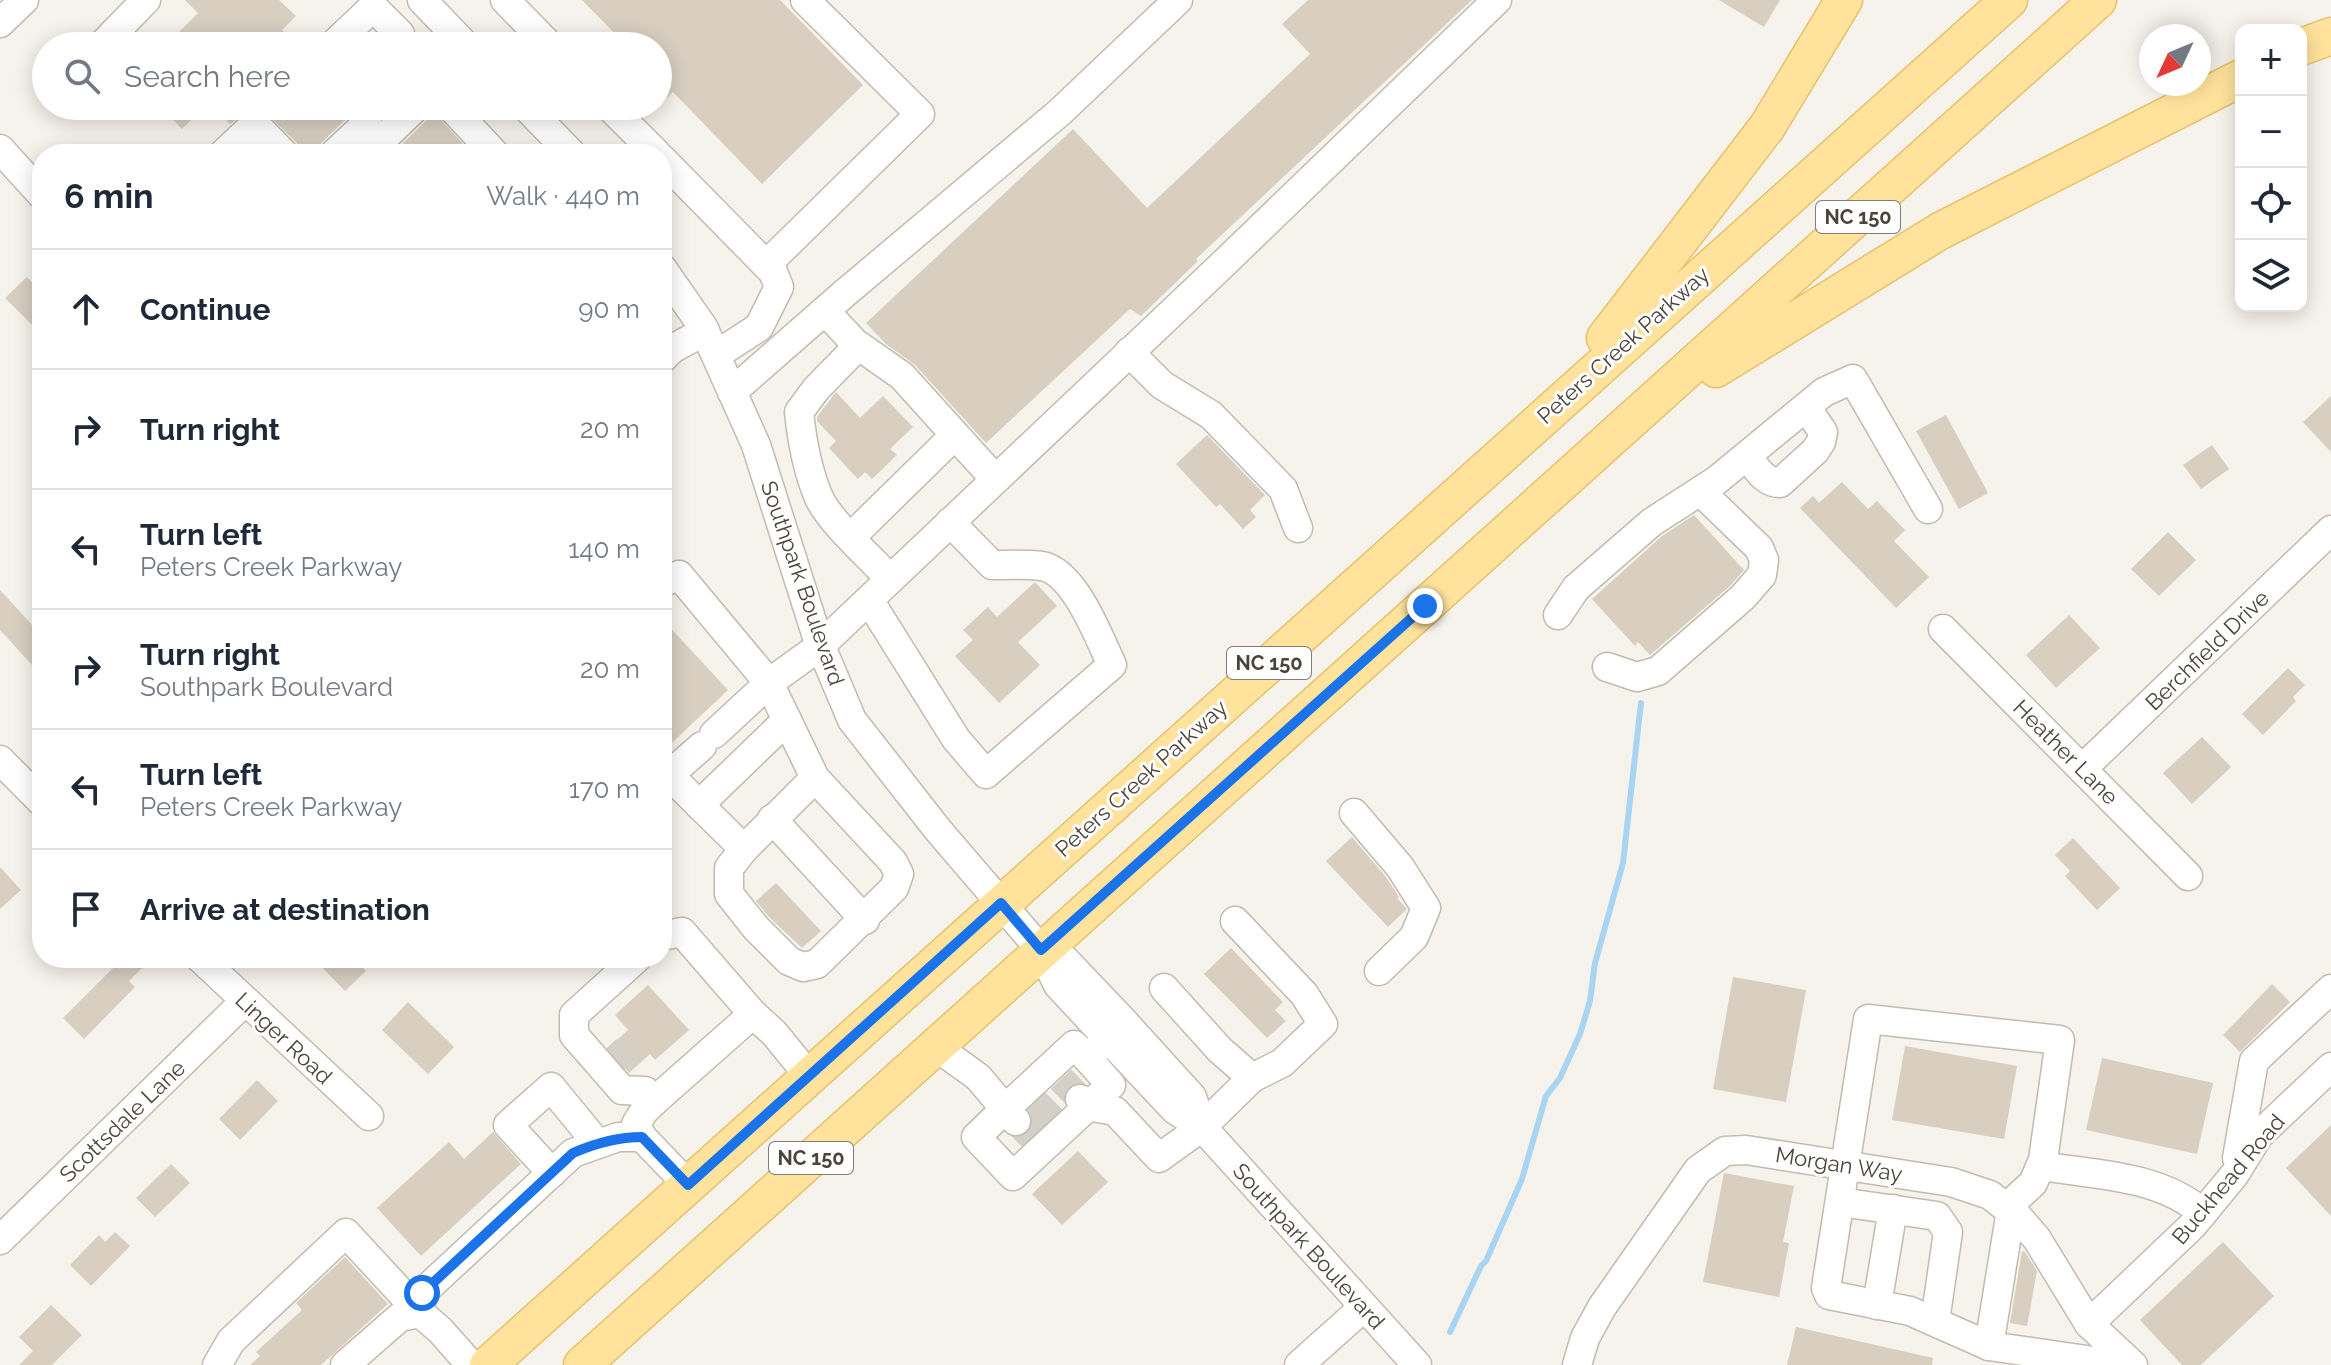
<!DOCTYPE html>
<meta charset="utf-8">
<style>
:root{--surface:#fff;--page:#f2f2f3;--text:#1f2937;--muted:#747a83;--line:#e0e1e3}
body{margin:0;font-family:Raleway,sans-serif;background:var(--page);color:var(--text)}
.controls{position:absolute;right:24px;top:24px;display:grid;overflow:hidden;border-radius:16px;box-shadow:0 4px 20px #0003}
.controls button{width:72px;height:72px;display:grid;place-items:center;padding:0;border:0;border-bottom:2px solid var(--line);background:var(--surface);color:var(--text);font:40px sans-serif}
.compass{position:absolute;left:2139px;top:24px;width:72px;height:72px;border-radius:50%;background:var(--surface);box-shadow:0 4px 20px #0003;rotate:226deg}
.stop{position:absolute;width:24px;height:24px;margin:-18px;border:6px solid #1a73e8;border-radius:50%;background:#fff}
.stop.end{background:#1a73e8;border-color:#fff;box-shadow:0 2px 8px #0008}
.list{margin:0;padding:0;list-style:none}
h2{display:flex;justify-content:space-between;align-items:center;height:104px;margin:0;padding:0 32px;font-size:34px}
h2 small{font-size:26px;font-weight:400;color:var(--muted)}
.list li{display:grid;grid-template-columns:52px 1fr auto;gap:24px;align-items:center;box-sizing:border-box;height:120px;padding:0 32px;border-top:2px solid var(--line)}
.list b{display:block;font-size:30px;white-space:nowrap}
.list p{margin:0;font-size:26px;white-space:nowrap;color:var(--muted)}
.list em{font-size:26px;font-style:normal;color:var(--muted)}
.icon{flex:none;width:44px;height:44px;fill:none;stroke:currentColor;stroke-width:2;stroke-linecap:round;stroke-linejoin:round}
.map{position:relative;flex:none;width:2331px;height:1365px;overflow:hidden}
.search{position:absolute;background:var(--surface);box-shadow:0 4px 20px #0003;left:32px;top:32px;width:640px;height:88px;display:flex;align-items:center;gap:20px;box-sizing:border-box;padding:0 28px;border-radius:44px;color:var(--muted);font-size:30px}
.panel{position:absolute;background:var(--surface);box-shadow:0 4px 20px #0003;left:32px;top:144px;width:640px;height:824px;border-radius:32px}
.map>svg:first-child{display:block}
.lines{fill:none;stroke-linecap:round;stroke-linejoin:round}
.stream{stroke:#a9d4f2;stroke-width:6}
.building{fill:#d8cfc1}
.minor-tunnel{stroke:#d4d0c8;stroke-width:28;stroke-dasharray:28 14;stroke-linecap:butt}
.minor-casing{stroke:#c2bbae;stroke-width:31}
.major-casing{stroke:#e6c16a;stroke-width:39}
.minor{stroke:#fff;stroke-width:28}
.major{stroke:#ffe39c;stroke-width:36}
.route{stroke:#1a73e8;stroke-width:10}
.labels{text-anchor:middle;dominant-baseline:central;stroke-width:6;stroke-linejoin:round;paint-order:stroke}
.shield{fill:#fff;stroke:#817c74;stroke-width:2}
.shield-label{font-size:20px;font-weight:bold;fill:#4b4439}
.street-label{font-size:22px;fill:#4b4439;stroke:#fff}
</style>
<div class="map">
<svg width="2331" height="1365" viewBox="0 0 2331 1365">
<rect width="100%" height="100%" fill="#f6f3ec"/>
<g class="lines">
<polyline class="stream" points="1450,1332 1481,1266 1486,1261 1522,1179 1546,1096 1560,1078 1580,1034 1590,1001 1595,963 1623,863 1641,703"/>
</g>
<g class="building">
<polygon points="185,0 279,0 296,16 282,30 297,46 165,46 198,13"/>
<polygon points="582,0 780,0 863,85 762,184 673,92 658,107 658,46 627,46"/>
<polygon points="1308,0 1472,0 1196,259 1198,261 1141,316 1130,309 986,443 915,365 886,344 866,323 1073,129 1147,208 1310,54 1282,24"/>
<polygon points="1719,0 1780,0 1764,27"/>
<polygon points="160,106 205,106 182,129"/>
<polygon points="213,106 254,106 230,124"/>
<polygon points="259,106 339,106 349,116 322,142 316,154 304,154 296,142"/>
<polygon points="434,112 472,154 392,154 429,118"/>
<polygon points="27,277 42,293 42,335 5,298"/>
<polygon points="836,392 860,418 883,396 913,427 890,449 897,455 872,479 865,472 858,479 829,448 836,441 817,421 817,417"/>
<polygon points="2331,396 2331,452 2303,422"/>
<polygon points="1946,415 1988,493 1959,509 1916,431"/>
<polygon points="1207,435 1265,495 1250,510 1256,517 1243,529 1220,504 1216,507 1176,464"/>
<polygon points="2212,445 2229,469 2201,489 2183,465"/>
<polygon points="1842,482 1868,509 1877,501 1905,530 1894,541 1929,577 1896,608 1800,508 1813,496 1819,503"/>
<polygon points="1694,515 1744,570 1731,585 1650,655 1638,642 1635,646 1592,599 1662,536"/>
<polygon points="2168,532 2196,560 2159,596 2131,569"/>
<polygon points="1035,582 1057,606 1018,642 1040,665 999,703 955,656 973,640 963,630 988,607 997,617"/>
<polygon points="0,590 32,625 42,616 42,676 0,630"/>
<polygon points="2069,615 2100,648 2056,688 2026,655"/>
<polygon points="662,619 728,690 662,752"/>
<polygon points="2288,668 2305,685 2293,697 2296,701 2263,735 2242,714"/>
<polygon points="2202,737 2231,767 2192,804 2163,773"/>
<polygon points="1352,837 1386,877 1399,897 1397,898 1407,909 1388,927 1326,861"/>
<polygon points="2073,838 2120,888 2097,910 2065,876 2070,871 2055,855"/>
<polygon points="0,867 21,890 0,909"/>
<polygon points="776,883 821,931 802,948 769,917 756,901"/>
<polygon points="1231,948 1283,1002 1275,1010 1286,1021 1267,1038 1204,974"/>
<polygon points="123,958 135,958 144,966 129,981 135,987 84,1039 63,1018"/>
<polygon points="313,958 354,958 366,971 345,991"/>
<polygon points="1733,977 1806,990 1786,1102 1713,1089"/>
<polygon points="2272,984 2290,1002 2240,1052 2223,1035"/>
<polygon points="648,985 689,1030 655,1060 650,1054 629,1073 608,1048 628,1030 615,1015"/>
<polygon points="408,1002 454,1047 428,1074 382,1030"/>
<polygon points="1905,1046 2017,1066 2004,1139 1892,1120"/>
<polygon points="2102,1058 2213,1083 2197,1154 2086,1130"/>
<polygon points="257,1080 278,1101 240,1140 219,1119"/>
<polygon points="2331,1125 2331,1216 2286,1168"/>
<polygon points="493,1132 521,1164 421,1256 377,1208 449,1142 464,1159"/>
<polygon points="1078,1151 1108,1182 1062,1225 1032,1194"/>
<polygon points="171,1164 190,1183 155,1217 136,1198"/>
<polygon points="1724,1173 1794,1186 1783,1242 1789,1243 1779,1297 1703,1282"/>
<polygon points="115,1232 130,1246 91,1286 70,1265 99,1235 105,1242"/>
<polygon points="2223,1242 2274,1296 2201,1365 2182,1365 2140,1320"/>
<polygon points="2022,1251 2025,1252 2037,1271 2027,1326 2010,1323"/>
<polygon points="345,1257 388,1304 321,1365 250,1365 260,1356 256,1352 302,1310 296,1303"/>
<polygon points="51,1305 82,1335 52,1365 19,1365 33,1351 19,1337"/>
<polygon points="1796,1327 1933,1358 1932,1365 1787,1365"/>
</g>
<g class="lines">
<g class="minor-tunnel">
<polyline points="606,1049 629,1073"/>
<polyline points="1061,1079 1080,1099"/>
<polyline points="1035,1102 1056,1123"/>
<polyline points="1016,1121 1035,1140"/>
</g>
<defs>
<g id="minor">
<polyline points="422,0 466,46"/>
<polyline points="505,0 550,46"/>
<polyline points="0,23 24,0"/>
<polyline points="101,46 146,0"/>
<polyline points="332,46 373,7 400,34"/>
<polyline points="450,106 495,154"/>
<polyline points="525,106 572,154"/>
<polyline points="609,106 657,154"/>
<polyline points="0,149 42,195"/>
<polyline points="223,154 255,124 284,154"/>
<polyline points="334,154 367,123 368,106"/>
<polyline points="367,154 417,106"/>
<polyline points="662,159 773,272 779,287 759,327 716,355"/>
<polyline points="766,265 920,114 805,0"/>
<polyline points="662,268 703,327 756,445 817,637 852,720 938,830 1041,950 1058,985 1175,1110 1202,1127 1417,1365"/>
<polyline points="825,311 855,343 902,376 995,479"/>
<path d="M858,346L816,389L799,412C802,441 807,470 819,498C831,523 870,557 890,579"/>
<polyline points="1129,352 1162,385 1211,415 1283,489 1298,528"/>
<polyline points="662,359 672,349 705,331"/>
<polyline points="732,392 845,293 1060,112 1178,0"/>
<path d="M1747,456C1756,467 1764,483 1780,483L1815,451L1821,442L1823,432L1806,407"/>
<polyline points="851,537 955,435"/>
<polyline points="662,583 679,575 769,683 815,778 893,862 899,874 894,888 817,964 803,967 789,961 756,928 729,894 729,868 744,849 815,778"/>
<path d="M869,600L956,739L986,774L1112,665C1099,638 1075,572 1042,566C1026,564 1008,565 992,565L950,522"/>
<polyline points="1558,615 1576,588 1652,522 1717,480 1824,392 1853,379 1928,509"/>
<polyline points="1943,629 2188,876"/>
<polyline points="1607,667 1637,677 1658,671 1743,597 1762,575 1764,560 1759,548 1701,492"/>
<polyline points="714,734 769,683 820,646 1220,267 1497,0"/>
<polyline points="0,760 42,802"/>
<polyline points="2082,769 2331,530"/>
<polyline points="669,775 744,849"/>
<polyline points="662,777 669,775 702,746"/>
<polyline points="699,805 787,720"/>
<polyline points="1354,813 1400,867 1426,908 1414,937 1379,971"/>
<polyline points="772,819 865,920"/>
<polyline points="662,936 682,932 753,1014"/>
<polyline points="1041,950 1065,960 1124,1022 1192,1097 1202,1127"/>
<polyline points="200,958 369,1116"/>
<polyline points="637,958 574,1015 574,1035 622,1090 645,1091"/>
<polyline points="1164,988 1220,1050 1252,1078 1282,1063 1323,1024 1304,994 1235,921"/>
<polyline points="935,1046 978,1077 1005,1109 1074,1045 1087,1058 1098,1048"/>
<polyline points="1080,1099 1087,1106 1115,1111 1159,1158 1202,1127 1252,1078"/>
<polyline points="1016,1121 1005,1109 976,1137 1013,1176 1111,1085 1087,1058"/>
<polyline points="2237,1158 2254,1061 2331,989"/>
<path d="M2041,1166C2096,1175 2159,1175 2203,1213"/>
<polyline points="552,1173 508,1125 551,1087 597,1143"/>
<polyline points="688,1185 642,1137 636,1124 644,1111 659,1097 753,1014 774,1033 809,1076"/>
<polyline points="1840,1202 1937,1216 1948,1232 1935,1321"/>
<polyline points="2007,1207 2033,1183 2043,1160 2060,1040 1868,1019 1826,1288 1829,1295 1910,1311 1989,1346 2121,1365"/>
<polyline points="0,1240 244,1002"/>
<polyline points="1877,1305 1893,1209"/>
<polyline points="420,1313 422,1293 573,1153 618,1137 642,1137"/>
<polyline points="2089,1324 2192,1226 2235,1174 2259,1135 2331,1067"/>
<polyline points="1989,1346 2011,1210"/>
<polyline points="217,1365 231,1341 346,1233 420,1313"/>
<polyline points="345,1365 400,1317 420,1313 440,1330 471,1365"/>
<polyline points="1299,1365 1364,1307"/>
<polyline points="1577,1365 1585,1338 1602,1307 1698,1170 1725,1151 1746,1150 1951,1182 1990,1195 2018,1217 2037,1239 2089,1324 2133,1365"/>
</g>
<g id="major">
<polyline points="2301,47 2331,36"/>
<polyline points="1605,338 1767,127 1844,0"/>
<polyline points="1716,369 1940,231 2241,78"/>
<polyline points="488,1365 2009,0"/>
<polyline points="582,1365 2098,0"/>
</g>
</defs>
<use href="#minor" class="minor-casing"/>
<use href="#major" class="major-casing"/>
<use href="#minor" class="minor"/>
<use href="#major" class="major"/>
</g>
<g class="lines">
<path class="route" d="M422,1293L573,1153C596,1143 617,1137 642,1137L688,1185L1001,903L1041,950L1425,606"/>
</g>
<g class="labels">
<g class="shield">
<rect x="1816" y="201" width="84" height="32" rx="6"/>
<rect x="1227" y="647" width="84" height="32" rx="6"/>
<rect x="769" y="1142" width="84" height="32" rx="6"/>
</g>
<g class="shield-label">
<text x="1858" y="217">NC 150</text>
<text x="1269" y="663">NC 150</text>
<text x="811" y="1158">NC 150</text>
</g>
<g class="street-label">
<text transform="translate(1623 345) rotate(-42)">Peters Creek Parkway</text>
<text transform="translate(803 583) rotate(71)">Southpark Boulevard</text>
<text transform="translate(2207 650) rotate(-44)">Berchfield Drive</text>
<text transform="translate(2066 752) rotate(45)">Heather Lane</text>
<text transform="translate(1141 778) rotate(-42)">Peters Creek Parkway</text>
<text transform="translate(284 1038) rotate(43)">Linger Road</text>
<text transform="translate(122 1121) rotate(-44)">Scottsdale Lane</text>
<text transform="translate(1839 1164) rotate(9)">Morgan Way</text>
<text transform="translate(2228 1179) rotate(-50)">Buckhead Road</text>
<text transform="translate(1309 1246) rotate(48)">Southpark Boulevard</text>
</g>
</g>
</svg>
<div class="controls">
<button>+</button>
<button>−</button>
<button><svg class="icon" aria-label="locate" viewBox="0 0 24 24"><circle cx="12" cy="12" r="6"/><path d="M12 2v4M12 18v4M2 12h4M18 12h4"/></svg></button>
<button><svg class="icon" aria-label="layers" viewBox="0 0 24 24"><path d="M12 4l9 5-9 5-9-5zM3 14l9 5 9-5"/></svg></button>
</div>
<svg class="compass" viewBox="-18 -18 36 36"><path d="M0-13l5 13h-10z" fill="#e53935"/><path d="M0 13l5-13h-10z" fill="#747a83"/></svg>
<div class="stop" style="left:422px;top:1293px"></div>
<div class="stop end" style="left:1425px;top:606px"></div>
<div class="search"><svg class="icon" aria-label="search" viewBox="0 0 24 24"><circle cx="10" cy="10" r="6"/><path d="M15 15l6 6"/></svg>Search here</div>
<section class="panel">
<h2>6 min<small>Walk · 440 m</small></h2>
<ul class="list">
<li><svg class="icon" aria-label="ahead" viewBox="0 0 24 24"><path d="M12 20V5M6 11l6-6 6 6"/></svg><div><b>Continue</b></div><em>90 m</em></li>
<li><svg class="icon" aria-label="right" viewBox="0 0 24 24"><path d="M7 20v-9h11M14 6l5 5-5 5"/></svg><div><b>Turn right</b></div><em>20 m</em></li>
<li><svg class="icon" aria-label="left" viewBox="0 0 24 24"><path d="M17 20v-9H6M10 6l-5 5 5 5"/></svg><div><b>Turn left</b><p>Peters Creek Parkway</p></div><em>140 m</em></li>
<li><svg class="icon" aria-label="right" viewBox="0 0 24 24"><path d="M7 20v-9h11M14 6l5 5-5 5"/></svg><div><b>Turn right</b><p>Southpark Boulevard</p></div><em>20 m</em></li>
<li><svg class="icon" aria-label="left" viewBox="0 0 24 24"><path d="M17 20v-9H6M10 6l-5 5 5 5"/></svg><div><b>Turn left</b><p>Peters Creek Parkway</p></div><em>170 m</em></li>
<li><svg class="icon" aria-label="arrive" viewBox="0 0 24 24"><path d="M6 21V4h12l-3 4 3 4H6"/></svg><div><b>Arrive at destination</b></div></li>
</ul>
</section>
</div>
